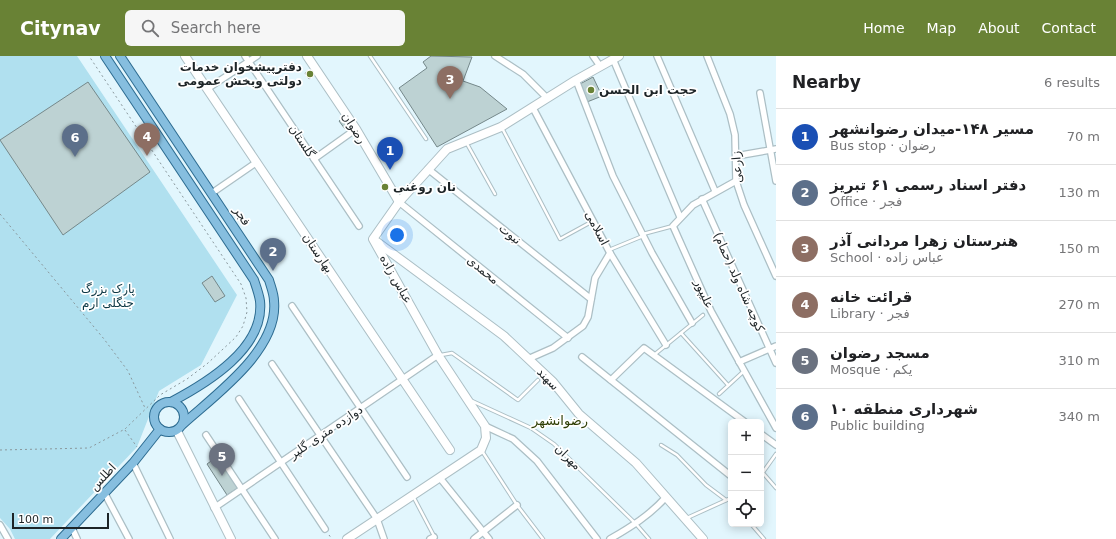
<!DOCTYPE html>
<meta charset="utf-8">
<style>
:root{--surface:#fff;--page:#f6f6f6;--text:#202124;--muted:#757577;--line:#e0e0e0;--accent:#698235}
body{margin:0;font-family:"DejaVu Sans",Cairo,sans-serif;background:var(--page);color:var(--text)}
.controls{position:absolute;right:12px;bottom:12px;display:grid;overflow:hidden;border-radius:6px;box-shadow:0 2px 10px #0003}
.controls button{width:36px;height:36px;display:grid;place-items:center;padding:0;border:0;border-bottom:1px solid var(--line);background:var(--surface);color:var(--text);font:20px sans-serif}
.scale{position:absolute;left:12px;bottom:10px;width:97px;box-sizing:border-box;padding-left:4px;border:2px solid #1d2427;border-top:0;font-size:11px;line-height:14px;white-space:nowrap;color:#1d2427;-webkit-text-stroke:3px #fff;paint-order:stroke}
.you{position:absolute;left:397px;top:179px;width:14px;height:14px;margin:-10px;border:3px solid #fff;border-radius:50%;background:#1a73e8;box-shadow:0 0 0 6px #1a73e833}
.badge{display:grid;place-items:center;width:26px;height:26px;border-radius:50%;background:var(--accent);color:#fff;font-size:13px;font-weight:700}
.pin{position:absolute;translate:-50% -33px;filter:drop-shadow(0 1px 2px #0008)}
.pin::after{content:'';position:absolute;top:21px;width:14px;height:12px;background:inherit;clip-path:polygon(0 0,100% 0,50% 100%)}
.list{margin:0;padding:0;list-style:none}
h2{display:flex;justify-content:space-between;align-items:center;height:52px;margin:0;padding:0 16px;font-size:17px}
h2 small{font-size:13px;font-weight:400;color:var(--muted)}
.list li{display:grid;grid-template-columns:26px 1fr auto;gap:12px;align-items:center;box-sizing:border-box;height:56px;padding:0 16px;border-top:1px solid var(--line)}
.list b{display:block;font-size:15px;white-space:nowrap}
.list p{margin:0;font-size:13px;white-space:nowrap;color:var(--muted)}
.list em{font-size:13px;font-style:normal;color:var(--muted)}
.icon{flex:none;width:22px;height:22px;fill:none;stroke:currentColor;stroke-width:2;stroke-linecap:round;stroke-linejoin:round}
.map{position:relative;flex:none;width:776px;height:483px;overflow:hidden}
header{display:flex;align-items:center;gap:24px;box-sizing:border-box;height:56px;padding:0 20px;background:var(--accent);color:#fff}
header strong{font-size:19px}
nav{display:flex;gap:22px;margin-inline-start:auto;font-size:14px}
.search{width:280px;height:36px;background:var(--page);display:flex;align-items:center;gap:10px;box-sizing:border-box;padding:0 14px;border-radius:6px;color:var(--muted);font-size:15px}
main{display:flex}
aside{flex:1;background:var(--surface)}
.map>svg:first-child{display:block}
.green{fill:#b0e0ef}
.building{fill:#bdd2d3;stroke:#75888a}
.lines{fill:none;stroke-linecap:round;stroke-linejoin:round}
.lane-casing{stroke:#acbfc5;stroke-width:4.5}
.street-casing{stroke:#acbfc5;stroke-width:8}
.secondary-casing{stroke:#acbfc5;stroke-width:10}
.primary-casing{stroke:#2d6c91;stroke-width:10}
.path{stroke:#8a989d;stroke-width:1;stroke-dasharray:2 3;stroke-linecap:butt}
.lane{stroke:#fff;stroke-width:2.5}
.street{stroke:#fff;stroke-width:5.5}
.secondary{stroke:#fff;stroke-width:8}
.primary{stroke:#86bedf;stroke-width:8}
.poi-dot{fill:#698235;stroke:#fff;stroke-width:1.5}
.labels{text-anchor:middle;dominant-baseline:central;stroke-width:3.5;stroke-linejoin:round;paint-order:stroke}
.poi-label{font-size:12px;font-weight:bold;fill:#1d2427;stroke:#fff;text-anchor:start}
.street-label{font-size:12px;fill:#1d2427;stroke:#fff}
.park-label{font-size:12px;fill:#0d3845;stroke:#fff}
.neighbourhood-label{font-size:13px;fill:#2e3d04;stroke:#fff}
</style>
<header>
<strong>Citynav</strong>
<div class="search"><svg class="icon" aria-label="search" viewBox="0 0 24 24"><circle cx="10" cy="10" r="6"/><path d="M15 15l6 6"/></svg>Search here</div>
<nav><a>Home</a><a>Map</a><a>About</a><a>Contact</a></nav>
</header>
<main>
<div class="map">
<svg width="776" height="483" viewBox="0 0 776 483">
<rect width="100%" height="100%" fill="#e2f6fd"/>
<polygon class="green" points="0,0 77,0 237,239 201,309 159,335 137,391 50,483 15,483 10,473 0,462"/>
<g class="building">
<polygon points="431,0 472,1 463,25 480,31 507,53 437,91 399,32 427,12 423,6"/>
<polygon points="311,14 314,19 309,23 305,17"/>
<polygon points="593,21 602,40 587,46 580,28"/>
<polygon points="88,26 150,116 63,179 0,84"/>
<polygon points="343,62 347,68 345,73 339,65"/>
<polygon points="212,220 225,240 215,246 202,227"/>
<polygon points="218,400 238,432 227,439 207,408"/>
</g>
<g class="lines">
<defs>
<g id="lane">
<polyline points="370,0 426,83"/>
<polyline points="502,72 560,183 593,165"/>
<polyline points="466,86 495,138"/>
<polyline points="643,178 673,170"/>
<polyline points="609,194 643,180"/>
<polyline points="681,277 728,329"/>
<polyline points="441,299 452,297 518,344 538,324"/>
<polyline points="654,299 703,259"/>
<polyline points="719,338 744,315"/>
<polyline points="472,345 531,372 554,388 636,468 649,483"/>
<polyline points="661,389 677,399 706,429 726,444"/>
<polyline points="482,395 517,449 543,483"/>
<polyline points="763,417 776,432"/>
<polyline points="761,419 776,398"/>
<polyline points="413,440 434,480"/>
<polyline points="687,462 731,442"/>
<polyline points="751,468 764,483"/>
</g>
<g id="street">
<polyline points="245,0 359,170"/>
<polyline points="495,0 523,18 547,42"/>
<polyline points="593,0 600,10"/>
<polyline points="657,0 715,135"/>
<polyline points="707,0 730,58 735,79 736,125 744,149 776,220"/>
<polyline points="613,3 680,161"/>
<polyline points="576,24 613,120 652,197 692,267"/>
<polyline points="207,33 257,0"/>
<polyline points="760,37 776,125"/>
<polyline points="533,52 610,197 666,289"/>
<polyline points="736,100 776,93"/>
<polyline points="314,103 356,73"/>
<polyline points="428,113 591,243"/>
<polyline points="736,125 693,149 673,170 711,255 776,372"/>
<polyline points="212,137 257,106"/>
<polyline points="702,143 776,307"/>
<polyline points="399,146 568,282"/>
<polyline points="292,250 407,421"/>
<polyline points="582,301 731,420"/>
<polyline points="528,303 553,292 583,270 588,261 595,222 610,197"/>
<polyline points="739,306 776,290"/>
<polyline points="272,308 377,463 384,483"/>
<polyline points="611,324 644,292 745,366"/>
<polyline points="239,343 325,473"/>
<polyline points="485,370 513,383 537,405 597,483"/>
<polyline points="761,378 776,389"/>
<polyline points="206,379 275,483"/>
<polyline points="133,407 170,483"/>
<polyline points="440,422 489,483"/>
<polyline points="105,438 129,483"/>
<polyline points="214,452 438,299"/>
<polyline points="0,469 8,483"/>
<polyline points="72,472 77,483"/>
<polyline points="430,483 434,481"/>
<polyline points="474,483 517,449"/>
<path d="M610,483C631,471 650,459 666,441"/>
</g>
<g id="secondary">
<polyline points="185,0 450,394"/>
<polyline points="307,0 356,73 399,146"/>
<polyline points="377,186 504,280 553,326 579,358 636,407 703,483"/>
<polyline points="177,375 231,483"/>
<polyline points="347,483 481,394 486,382 485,370 438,299 373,183 399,146 447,93 501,71 576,24 619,0"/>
</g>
<g id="primary">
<path d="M105,0L254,224C256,230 259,238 260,245C265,292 207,327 171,346"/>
<path d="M120,0L269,224C271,231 274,238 274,245C279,294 215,339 183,368"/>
<circle cx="169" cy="361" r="15"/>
<polyline points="61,483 133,407 160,373"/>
</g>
</defs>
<use href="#lane" class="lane-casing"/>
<use href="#street" class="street-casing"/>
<use href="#secondary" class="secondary-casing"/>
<use href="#primary" class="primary-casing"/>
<g class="path">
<polyline points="0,158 104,283 128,315 145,352"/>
<polyline points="125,374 137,391"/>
<polyline points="0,394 89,392 125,373 160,339 187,323 208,307 236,281 243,270 247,256 246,242 241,228 89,0"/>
<polyline points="329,479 332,483"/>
</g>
<use href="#lane" class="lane"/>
<use href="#street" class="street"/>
<use href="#secondary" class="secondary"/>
<use href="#primary" class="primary"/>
</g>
<g class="poi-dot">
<circle cx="310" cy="18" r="4"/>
<circle cx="591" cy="34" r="4"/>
<circle cx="385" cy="131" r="4"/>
</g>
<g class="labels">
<g class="poi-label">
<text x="302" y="11" text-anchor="end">دفترپیشخوان خدمات<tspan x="302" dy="14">دولتی وبخش عمومی</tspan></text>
<text x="599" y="34">حجت ابن الحسن</text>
<text x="393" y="131">نان روغنی</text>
</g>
<g class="street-label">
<text transform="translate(354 72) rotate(58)">رضوان</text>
<text transform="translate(302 85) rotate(57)">گلستان</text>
<text transform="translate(737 111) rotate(-94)">زارعی</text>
<text transform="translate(242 160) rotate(57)">فجر</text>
<text transform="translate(597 172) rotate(62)">اسلامی</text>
<text transform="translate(510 178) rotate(39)">نبوت</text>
<text transform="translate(318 197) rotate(56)">بهارستان</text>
<text transform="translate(483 214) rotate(39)">محمدی</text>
<text transform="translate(396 223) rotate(61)">عباس زاده</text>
<text transform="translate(739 226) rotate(66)">کوچه شاه ولد (حمام)</text>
<text transform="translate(704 238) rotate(66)">علیپور</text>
<text transform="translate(548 323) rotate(46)">سهند</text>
<text transform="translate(326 376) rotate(-34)">دوازده متری گلپر</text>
<text transform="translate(568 401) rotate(44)">مهران</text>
<text transform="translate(103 421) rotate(-47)">اطلس</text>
</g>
<g class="park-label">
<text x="108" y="233">پارک بزرگ<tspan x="108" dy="14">جنگلی ارم</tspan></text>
</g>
<g class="neighbourhood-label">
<text x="560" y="364">رضوانشهر</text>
</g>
</g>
</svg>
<div class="controls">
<button>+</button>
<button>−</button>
<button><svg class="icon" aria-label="locate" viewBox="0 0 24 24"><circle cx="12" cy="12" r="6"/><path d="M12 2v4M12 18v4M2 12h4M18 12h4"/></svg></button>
</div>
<div class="scale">100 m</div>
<div class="you"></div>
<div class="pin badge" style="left:390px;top:114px;background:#1a4fb4">1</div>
<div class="pin badge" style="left:273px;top:215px;background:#5c6f8a">2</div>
<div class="pin badge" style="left:450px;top:43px;background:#8d6e63">3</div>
<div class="pin badge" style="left:147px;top:100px;background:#8d6e63">4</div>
<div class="pin badge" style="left:222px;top:420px;background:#6b7280">5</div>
<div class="pin badge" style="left:75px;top:101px;background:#5c6f8a">6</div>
</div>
<aside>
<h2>Nearby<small>6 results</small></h2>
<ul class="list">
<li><span class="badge" style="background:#1a4fb4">1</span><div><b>مسیر ۱۴۸-میدان رضوانشهر</b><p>Bus stop · رضوان</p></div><em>70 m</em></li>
<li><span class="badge" style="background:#5c6f8a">2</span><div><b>دفتر اسناد رسمی ۶۱ تبریز</b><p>Office · فجر</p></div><em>130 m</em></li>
<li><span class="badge" style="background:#8d6e63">3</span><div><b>هنرستان زهرا مردانی آذر</b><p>School · عباس زاده</p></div><em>150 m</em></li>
<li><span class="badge" style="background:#8d6e63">4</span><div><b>قرائت خانه</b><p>Library · فجر</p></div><em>270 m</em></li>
<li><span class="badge" style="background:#6b7280">5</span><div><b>مسجد رضوان</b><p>Mosque · یکم</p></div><em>310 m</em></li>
<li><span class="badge" style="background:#5c6f8a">6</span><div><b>شهرداری منطقه ۱۰</b><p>Public building</p></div><em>340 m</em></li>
</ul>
</aside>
</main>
